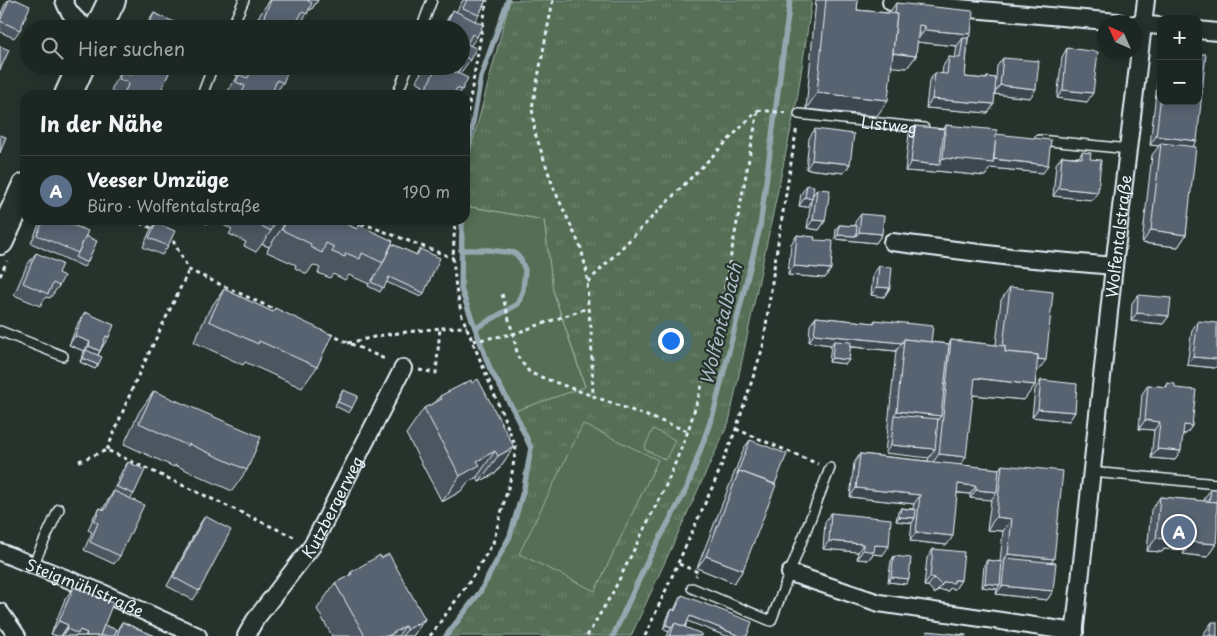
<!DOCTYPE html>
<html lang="de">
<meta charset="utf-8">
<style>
:root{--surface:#1c2622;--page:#252e2a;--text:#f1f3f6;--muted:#a0a5a5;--line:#3a4340;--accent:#b45309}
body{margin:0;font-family:"Playpen Sans",sans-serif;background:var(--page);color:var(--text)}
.controls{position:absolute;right:15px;top:15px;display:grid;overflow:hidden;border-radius:10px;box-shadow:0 2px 12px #0003}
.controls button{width:45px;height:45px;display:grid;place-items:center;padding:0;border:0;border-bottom:1px solid var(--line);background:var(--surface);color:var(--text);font:25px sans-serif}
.compass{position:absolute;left:1097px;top:15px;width:45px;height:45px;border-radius:50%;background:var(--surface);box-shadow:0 2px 12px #0003;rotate:315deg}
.you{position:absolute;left:670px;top:340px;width:18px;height:18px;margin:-12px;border:4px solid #fff;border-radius:50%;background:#1a73e8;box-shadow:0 0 0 8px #1a73e833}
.badge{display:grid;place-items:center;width:32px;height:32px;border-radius:50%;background:var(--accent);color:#fff;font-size:16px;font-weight:700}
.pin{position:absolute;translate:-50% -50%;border:2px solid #fff;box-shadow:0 1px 5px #0006}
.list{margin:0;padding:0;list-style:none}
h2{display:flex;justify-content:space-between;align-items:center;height:65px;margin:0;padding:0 20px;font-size:21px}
h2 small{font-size:16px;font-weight:400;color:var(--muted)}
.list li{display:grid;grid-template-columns:32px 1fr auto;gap:15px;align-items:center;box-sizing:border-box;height:70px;padding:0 20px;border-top:1px solid var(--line)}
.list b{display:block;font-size:19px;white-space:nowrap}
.list p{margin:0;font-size:16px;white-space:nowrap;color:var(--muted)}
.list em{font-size:16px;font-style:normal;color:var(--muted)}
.icon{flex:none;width:28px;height:28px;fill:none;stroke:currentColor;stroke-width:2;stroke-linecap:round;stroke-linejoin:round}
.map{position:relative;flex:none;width:1217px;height:636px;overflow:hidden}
.search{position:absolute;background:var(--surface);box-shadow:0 2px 12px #0003;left:20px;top:20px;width:450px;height:55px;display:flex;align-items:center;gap:12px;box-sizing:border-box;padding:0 18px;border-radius:28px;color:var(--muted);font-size:19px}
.panel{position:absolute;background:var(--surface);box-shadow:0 2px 12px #0003;left:20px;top:90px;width:450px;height:135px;border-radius:15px}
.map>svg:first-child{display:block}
.grass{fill:url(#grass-tufts);stroke:#9eb0a6}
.park{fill:#556e54;stroke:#9eb0a6}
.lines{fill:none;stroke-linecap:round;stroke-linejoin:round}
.stream{stroke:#95a7af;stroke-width:5.5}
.lane-casing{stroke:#e8f1f8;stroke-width:12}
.street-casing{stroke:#e8f1f8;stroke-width:20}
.primary-casing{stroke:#e8f1f8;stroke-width:30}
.path{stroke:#e8f1f8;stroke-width:3;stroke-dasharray:4 4;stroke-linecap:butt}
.lane{stroke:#26332d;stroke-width:9}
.street{stroke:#26332d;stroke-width:16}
.primary{stroke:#26332d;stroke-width:26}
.wall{fill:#4d5661;stroke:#e8f1f8}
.shaded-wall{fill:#3e464f;stroke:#e8f1f8}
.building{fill:#596471;stroke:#e8f1f8}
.labels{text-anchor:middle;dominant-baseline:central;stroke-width:4.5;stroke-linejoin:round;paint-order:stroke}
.street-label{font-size:16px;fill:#e8f1f8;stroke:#26332d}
.water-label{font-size:18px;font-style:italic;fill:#a9b9c2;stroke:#26332d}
</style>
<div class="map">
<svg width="1217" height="636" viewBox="0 0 1217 636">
<defs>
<pattern id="grass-tufts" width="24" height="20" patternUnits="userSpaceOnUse" patternTransform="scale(1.25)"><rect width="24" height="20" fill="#556e54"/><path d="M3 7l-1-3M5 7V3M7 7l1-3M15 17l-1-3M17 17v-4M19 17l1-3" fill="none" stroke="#6d836d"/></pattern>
</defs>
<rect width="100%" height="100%" fill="#26332d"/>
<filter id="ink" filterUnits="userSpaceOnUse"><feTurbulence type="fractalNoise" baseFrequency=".02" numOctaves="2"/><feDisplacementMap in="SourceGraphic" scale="10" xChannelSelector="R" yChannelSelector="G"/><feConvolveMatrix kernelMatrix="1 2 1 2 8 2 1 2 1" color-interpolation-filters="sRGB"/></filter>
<g filter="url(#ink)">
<polygon class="grass" points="510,0 812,0 797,100 729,422 631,636 446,636 480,592 510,536 524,488 531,449 514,411 585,386 553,291 544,220 465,206 465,171"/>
<g class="park">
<polygon points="465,206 544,220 553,291 585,387 514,411 490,369 461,289 462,220 465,220"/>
<polygon points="583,424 658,460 595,591 519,554"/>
<polygon points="653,429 675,440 666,460 644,449"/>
</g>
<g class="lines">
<g class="stream">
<polyline points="465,167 481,77 508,0"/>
<polyline points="461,250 488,250 515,253 521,260 525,270 523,290 518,304 476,328"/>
<polyline points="446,636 480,592 510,536 524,488 531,448 514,411 490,369 461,289 462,220"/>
<polyline points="613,636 648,560 687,488 714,411 760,227 790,0"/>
</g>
<defs>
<g id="lane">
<polyline points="231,29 244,0"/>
<polyline points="421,29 432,0"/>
<polyline points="202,95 213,66"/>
<polyline points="397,95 408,66"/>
<path id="s1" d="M799,114L924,128"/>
<polyline points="1039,140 1129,149"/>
<polyline points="0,331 63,356"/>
<polyline points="1092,472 1217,484"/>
<polyline points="33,565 59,509"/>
<polyline points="692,588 771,621 830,468"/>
</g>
<g id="street">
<path d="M64,0C68,13 78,23 91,29"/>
<polyline points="891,2 1118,22"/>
<polyline points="1134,24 1161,26"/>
<polyline points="1198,30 1217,32"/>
<polyline points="892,242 1011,257 1114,266"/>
<path id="s2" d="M0,552L105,594L198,636"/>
<polyline points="790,573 879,603 1075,632"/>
<polyline points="0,612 17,636"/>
<path id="s3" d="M246,636L255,620L312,546L403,368"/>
<path id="s4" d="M1074,636L1114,266L1146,0"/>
</g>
<g id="primary">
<polyline points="98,29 112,0"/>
<polyline points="68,95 81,66"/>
<polyline points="0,241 25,187"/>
</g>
</defs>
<use href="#lane" class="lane-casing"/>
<use href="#street" class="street-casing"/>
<use href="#primary" class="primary-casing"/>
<g class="path">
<polyline points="553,0 532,108 535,133 554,189 581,248 587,273 588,308 591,327 593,396"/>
<polyline points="758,110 787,113"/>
<polyline points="465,128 487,0"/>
<polyline points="133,220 156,230"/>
<polyline points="354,220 453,258"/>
<polyline points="168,235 171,237 189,270 278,311"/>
<polyline points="0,276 7,261"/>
<polyline points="588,282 758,110"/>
<polyline points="502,294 513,334 518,357 530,373 688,431"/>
<polyline points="329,334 387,360"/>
<polyline points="473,341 513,334 588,308"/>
<polyline points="348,343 383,335 440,328"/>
<polyline points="419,370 436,373 440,328 467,327"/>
<polyline points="736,429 818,464"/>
<polyline points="107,450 135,382 189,270"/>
<polyline points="79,461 107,450 296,538"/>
<polyline points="679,564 698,572 696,576"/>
<polyline points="430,636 470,581 493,543 512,473 516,447 462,316 456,289 453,258 455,220"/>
<polyline points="587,636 613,592 668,481 688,431 714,346 758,110"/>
<polyline points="645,636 716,479 736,429 763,347 775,261 797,126"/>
</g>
<use href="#lane" class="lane"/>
<use href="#street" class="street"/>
<use href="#primary" class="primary"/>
</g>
<g class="wall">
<polygon points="8,0 17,0 20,30 14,38 0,32 0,16 4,6"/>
<polygon points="270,0 318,0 311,10 309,9 307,14 296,29 250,29"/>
<polygon points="463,0 486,0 479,15 475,21 477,37 471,45 470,60 460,74 462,90 458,95 418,95 423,85 416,81 425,66 461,66 461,29 441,29 453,10 456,12"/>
<polygon points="816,0 858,0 857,10 889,13 896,3 971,34 968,38 965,77 986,79 987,77 996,78 997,66 1003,58 1030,98 995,94 988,113 926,108 929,81 935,73 942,74 943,66 949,57 955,58 957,46 917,42 916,56 907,68 892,66 877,116 806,109"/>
<polygon points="154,13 188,29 135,29 138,25 144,28"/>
<polygon points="1067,48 1087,102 1057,98 1062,57"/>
<polygon points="1161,57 1161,101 1197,141 1193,146 1186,235 1178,247 1142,243 1152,155 1159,146 1150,145 1160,58"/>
<polygon points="132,66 172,66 159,95 120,95 111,91 114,83 122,71 129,74"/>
<polygon points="239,66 279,66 283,83 274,95 225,95 238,76 235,75"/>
<polygon points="946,125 996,134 1043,173 990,168 985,176 936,171 934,173 905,171 909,134 915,126 944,129"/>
<polygon points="815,129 850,164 844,173 806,169 809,138"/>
<polygon points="1082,152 1092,200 1053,196 1056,164 1062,156 1079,157"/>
<polygon points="807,185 813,195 817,189 825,221 819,230 807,228 811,201 807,207 799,206 801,194"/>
<polygon points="861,214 882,234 876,243 835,239 836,229 839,225 855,226 855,222"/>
<polygon points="41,220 72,220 70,224 86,236 87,263 84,267 31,243"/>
<polygon points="198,220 210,220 207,224"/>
<polygon points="212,220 338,220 357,229 359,225 392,244 416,255 420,249 424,293 421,297 386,282 380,292 368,286 369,283 369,284 349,275 345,280 333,274 330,278 318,273 320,268 313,265 307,274 295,268 296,265 267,252 269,247 262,244 256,252 244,246 246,242 229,234 232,229"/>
<polygon points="156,223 168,246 162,255 143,247 150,231"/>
<polygon points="797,235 814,240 831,269 825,278 788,275 791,244"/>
<polygon points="36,253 58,273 59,286 50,298 46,297 40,306 14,295 27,265"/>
<polygon points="879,266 890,288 884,297 871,295 873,274"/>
<polygon points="1010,287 1037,372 1035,385 1024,400 973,395 961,465 999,469 1002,465 1051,563 1053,591 1047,600 996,594 997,589 982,587 984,565 987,560 1000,562 1003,531 987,530 991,500 970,498 970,494 957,493 947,545 910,541 912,523 896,521 898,512 901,508 913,509 914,504 850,497 854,463 860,454 928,461 929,457 885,453 896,351 850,347 846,364 829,362 831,345 809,342 810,325 816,317 873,323 875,320 931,342 949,344 951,340 996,345 1001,300"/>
<polygon points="224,289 272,312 275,308 317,367 302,388 245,362 243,365 194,342 209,310"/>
<polygon points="1138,295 1169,316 1163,324 1131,321 1132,303"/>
<polygon points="85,312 103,346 98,355 98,365 95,369 80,362 84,351 69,345 79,321"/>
<polygon points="1198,321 1215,368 1187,365 1192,330"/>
<polygon points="1041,380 1075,412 1069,421 1032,417 1035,389"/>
<polygon points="1167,383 1175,388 1192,426 1186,434 1183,434 1175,460 1151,458 1154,430 1139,429 1142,394 1148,385 1165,387"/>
<polygon points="343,390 352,408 349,413 335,406 340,394"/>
<polygon points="154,391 247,470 232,491 175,465 174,467 124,444 139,412"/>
<polygon points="440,396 514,447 496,473 479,482 477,477 468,482 461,491 442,502 406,434 424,408 436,402"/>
<polygon points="750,440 743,570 734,583 697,568 744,448"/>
<polygon points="128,462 134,494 130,499 120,556 114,564 84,550 92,532 88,530 94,516 100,508 103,509 108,500 112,494 122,471"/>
<polygon points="1211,489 1216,544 1207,557 1183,554 1184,550 1164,549 1162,552 1147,551 1151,510 1160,497 1204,501 1205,497"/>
<polygon points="831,513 883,555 873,554 868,560 857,559 858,552 823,549 825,522"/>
<polygon points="205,516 199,591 193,600 167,586 199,525"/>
<polygon points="933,549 961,580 955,589 950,588 948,591 938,590 935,594 928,586 924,586 927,558"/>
<polygon points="894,556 906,584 888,582 891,561"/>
<polygon points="351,572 425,619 413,636 332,636 317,609 335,583 348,577"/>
<polygon points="74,587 104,625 117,630 122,622 155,636 57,636 51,634 65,599"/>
<polygon points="682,595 747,636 726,636 688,621 685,627 701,636 667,636 669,632 663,629 669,614 672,609 674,610 679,599"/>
<polygon points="1212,622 1217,636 1202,636"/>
</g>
<g class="shaded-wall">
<polygon points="304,0 318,0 311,10 300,5"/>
<polygon points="919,25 925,26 916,38"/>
<polygon points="925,30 971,34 962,47 963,38 957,46 916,42"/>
<polygon points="891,53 916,56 907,68 882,66"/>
<polygon points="1000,85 1036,89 1030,98 994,94"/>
<polygon points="1063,90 1093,93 1087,102 1057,98"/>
<polygon points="817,93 888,100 877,116 806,109"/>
<polygon points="932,99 994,104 988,113 926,108"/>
<polygon points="1156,136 1197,141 1191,149 1161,143 1159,146 1150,145"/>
<polygon points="943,158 992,159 1048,165 1043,173 990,168 985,176 936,171 934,173 905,171 911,162 938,165"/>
<polygon points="812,160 850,164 844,173 806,169"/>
<polygon points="1059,188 1098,192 1092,200 1053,196"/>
<polygon points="805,197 812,199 807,207 799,206"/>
<polygon points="813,220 825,221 819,230 807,228"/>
<polygon points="275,222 284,225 269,247 262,244 271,231"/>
<polygon points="1151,230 1186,235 1178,247 1142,243"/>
<polygon points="859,232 882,234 876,243 835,239 838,235 856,236"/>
<polygon points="794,266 831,269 825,278 788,275"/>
<polygon points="877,287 890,288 884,297 871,295"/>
<polygon points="1137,313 1169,316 1163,324 1131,321"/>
<polygon points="814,334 902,343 896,351 834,345 834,341 831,345 809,342"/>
<polygon points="75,336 90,342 84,351 69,345"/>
<polygon points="106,336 109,337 103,346 101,345"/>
<polygon points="89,346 100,351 95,359 86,350"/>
<polygon points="1002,355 1046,360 1037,372 994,367"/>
<polygon points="1193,357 1217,359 1217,366 1215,368 1187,365"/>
<polygon points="83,358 98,365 95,369 80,362"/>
<polygon points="832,358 849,360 846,364 829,362"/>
<polygon points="975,378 1035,385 1024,400 964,394"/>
<polygon points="1038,409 1075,412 1069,421 1032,417"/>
<polygon points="897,411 941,416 932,428 894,415"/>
<polygon points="1145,420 1160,422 1154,430 1139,429"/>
<polygon points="1184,425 1192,426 1186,434 1178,433"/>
<polygon points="891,445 935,449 929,458 885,453"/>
<polygon points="514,447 496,473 479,482 498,456"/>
<polygon points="1157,449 1181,451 1175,460 1151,458"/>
<polygon points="495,451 477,477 468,482 461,491 442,502 460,476 477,461"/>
<polygon points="939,454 966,457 955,473 927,470"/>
<polygon points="958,484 976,486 970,494 952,492"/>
<polygon points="856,488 920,495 914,504 850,497"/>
<polygon points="976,490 997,492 991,500 970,498"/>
<polygon points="899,517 915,518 912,523 896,521"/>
<polygon points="996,517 1012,519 1003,531 987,530"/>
<polygon points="916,532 953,536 947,545 910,541"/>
<polygon points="1171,536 1192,538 1184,550 1164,549 1162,552 1147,551 1156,538"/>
<polygon points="829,541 863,544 858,552 823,549"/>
<polygon points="1192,542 1216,544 1207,557 1183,554"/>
<polygon points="875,545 889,546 883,555 873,554 868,560 857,559 863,550"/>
<polygon points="1008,554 1054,559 1045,571 1005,558"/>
<polygon points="706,556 743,570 734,583 697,568"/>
<polygon points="891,577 909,579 906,584 888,582"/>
<polygon points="930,577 934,578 928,586 924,586"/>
<polygon points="954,580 961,580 955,589 950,588 948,591 938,590 935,594 944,582"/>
<polygon points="985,583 1000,585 997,589 982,587"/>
<polygon points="1002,586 1053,591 1047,600 996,594"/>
<polygon points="690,616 740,636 726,636 687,621"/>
<polygon points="425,619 413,636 402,636 407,630"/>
<polygon points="59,621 68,625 61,636 57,636 51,634"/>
<polygon points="666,625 672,627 669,632 663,629"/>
<polygon points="405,626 398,636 388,636"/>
<polygon points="67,629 80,630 87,633 85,636 62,636"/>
</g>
<g class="building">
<polygon points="9,0 17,0 30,6 20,30 0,21"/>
<polygon points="271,0 308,0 308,1 312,3 307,14 302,12 296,24 292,22 289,29 264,29 255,24 258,17 263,19"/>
<polygon points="467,0 486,0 479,15 463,8"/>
<polygon points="826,0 858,0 857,10 897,14 888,100 817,93"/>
<polygon points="896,3 973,11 971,34 925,30 925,26 919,25 916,56 893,53 897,14 895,14"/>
<polygon points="453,10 483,25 477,37 472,34 467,44 476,48 470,60 465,57 461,66 461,29 444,29"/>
<polygon points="154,13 188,28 188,29 136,29 138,25 147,29"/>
<polygon points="963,38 968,38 965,77 987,79 987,77 996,78 994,104 932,99 935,73 947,74 949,57 960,58"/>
<polygon points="0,46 9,50 0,70"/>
<polygon points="1067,48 1098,52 1093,93 1063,90"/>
<polygon points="1198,54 1206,54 1197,141 1156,136 1161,94 1161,101 1198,101"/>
<polygon points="1003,58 1039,61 1036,89 1000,85"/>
<polygon points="136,66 172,66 159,95 123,95 129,83 119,79 122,71 132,75"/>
<polygon points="253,66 278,66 288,71 283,83 277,80 271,95 241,95 245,86 236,82 239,75 248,78"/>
<polygon points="429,66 436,66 434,69"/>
<polygon points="437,66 443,66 468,78 462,90 457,88 453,95 430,95 430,94 424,92"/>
<polygon points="443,66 461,66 458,73"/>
<polygon points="946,125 997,130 993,163 943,158"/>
<polygon points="915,126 944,129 940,165 911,162"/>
<polygon points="815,129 854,134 850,164 812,160"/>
<polygon points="996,134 1051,140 1048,165 994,159"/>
<polygon points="0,135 6,137 0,153"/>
<polygon points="1161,143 1196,147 1186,235 1151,230"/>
<polygon points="1082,152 1091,153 1090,159 1101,160 1098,192 1059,188 1062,156 1082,158"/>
<polygon points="807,185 814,186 812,199 805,197"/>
<polygon points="817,189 830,190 825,221 813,220"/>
<polygon points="861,214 884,216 882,234 859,232"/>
<polygon points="44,220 72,220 70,224 88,231 78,253 37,235"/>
<polygon points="259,220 338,220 357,229 359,225 393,241 383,263 362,253 360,259 346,253 345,257 332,252 334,247 326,243 322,253 310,247 311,244 282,230 284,225 275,222 271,231 259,225 261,221"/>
<polygon points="156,223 175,231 168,246 149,238"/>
<polygon points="839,225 857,226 856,236 838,235"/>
<polygon points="797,235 815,237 814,240 833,241 831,269 794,266"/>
<polygon points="86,236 97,241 87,263 75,257 78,253"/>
<polygon points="392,244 417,255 420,249 440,258 424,293 389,277 384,288 371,282 383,263"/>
<polygon points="36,253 62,264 58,273 64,276 59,286 53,283 48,294 23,283"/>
<polygon points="879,266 892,267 890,288 877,287"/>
<polygon points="1010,287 1053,292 1046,360 1038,359 1038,355 1005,352 1005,346 1003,346"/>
<polygon points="224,289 273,312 275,308 332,335 317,367 259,341 258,344 209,321"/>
<polygon points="1138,295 1171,298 1169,316 1137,313"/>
<polygon points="85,312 114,325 109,337 106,336 100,351 89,346 90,342 75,336"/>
<polygon points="816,317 875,323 875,320 933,326 931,342 904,339 902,343 814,334"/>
<polygon points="1198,321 1217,323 1217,359 1193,357"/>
<polygon points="904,339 949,344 941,416 897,411"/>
<polygon points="951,340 1005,346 1005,352 1038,355 1035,385 975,378 966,457 939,454"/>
<polygon points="834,341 851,342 849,360 832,358"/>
<polygon points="86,350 102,357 98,365 83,358"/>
<polygon points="478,379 514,447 498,456 495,451 477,461 480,465 460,476 424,408 442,399 440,396 471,380 472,383"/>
<polygon points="1041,380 1077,384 1075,412 1038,409"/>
<polygon points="1167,383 1175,384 1175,388 1196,390 1192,426 1184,425 1181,451 1157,449 1160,422 1145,420 1148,385 1167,387"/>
<polygon points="343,390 358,396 352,408 338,402"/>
<polygon points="154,391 261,437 247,470 189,444 188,446 139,423"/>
<polygon points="894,415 938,419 935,449 891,445"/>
<polygon points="750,440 787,454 775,484 739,471 737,474"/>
<polygon points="860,454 999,469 997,492 976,490 976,486 958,484 953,536 916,532 920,495 856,488"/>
<polygon points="128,462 145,470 134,494 117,487"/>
<polygon points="1002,465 1063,471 1054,559 1008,554 1012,519 996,517"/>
<polygon points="739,471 776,485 743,570 706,556"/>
<polygon points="1211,489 1217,489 1217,502 1209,502"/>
<polygon points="114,491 144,505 120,556 90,542 98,523 94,521 100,508 105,510"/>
<polygon points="1160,497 1217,502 1217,529 1216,544 1192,542 1192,538 1171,536 1170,540 1156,538"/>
<polygon points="901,508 916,510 915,518 899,517"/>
<polygon points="831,513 891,519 889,546 875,545 874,552 863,550 863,544 829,541"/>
<polygon points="205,516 231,530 199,591 173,577"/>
<polygon points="933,549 964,552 961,580 954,580 954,583 944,582 941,585 934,578 930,577"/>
<polygon points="389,554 425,619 407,630 405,626 388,636 365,636 335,583 352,574 351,572 380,555 381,558"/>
<polygon points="894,556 911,558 909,579 891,577"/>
<polygon points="1005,558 1056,563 1053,591 1002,586"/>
<polygon points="987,560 1002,562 1000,585 985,583"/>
<polygon points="74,587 113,603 100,636 86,636 87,633 80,630 78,634 67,629 68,625 59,621"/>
<polygon points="682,595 752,622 747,636 740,636 690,616 685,627 675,623 672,627 666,625 672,609 675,611"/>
<polygon points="122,622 155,636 117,636"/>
<polygon points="1212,622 1217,622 1217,636 1210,636"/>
<polygon points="675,623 702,634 701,636 670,636"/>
<polygon points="104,625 117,630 114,636 100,636"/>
<polygon points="927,631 966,635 966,636 926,636"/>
</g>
</g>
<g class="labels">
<g class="street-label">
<text stroke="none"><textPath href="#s1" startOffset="91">Listweg</textPath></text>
<text stroke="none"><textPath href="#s4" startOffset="402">Wolfentalstraße</textPath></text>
<text stroke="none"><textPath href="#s3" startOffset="156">Kutzbergerweg</textPath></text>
<text stroke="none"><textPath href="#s2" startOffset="92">Steigmühlstraße</textPath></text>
</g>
<g class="water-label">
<text transform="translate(720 324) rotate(-76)">Wolfentalbach</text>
</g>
</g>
</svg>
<div class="controls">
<button>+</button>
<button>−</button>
</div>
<svg class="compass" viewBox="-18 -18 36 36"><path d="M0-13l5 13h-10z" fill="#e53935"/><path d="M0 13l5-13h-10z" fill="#a0a5a5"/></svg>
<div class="you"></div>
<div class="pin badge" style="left:1179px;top:532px;background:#5c6f8a">A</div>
<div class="search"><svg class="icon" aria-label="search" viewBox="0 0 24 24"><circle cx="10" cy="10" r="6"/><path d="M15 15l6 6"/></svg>Hier suchen</div>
<section class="panel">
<h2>In der Nähe<small></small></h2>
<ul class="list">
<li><span class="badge" style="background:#5c6f8a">A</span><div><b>Veeser Umzüge</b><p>Büro · Wolfentalstraße</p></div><em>190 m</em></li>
</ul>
</section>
</div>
